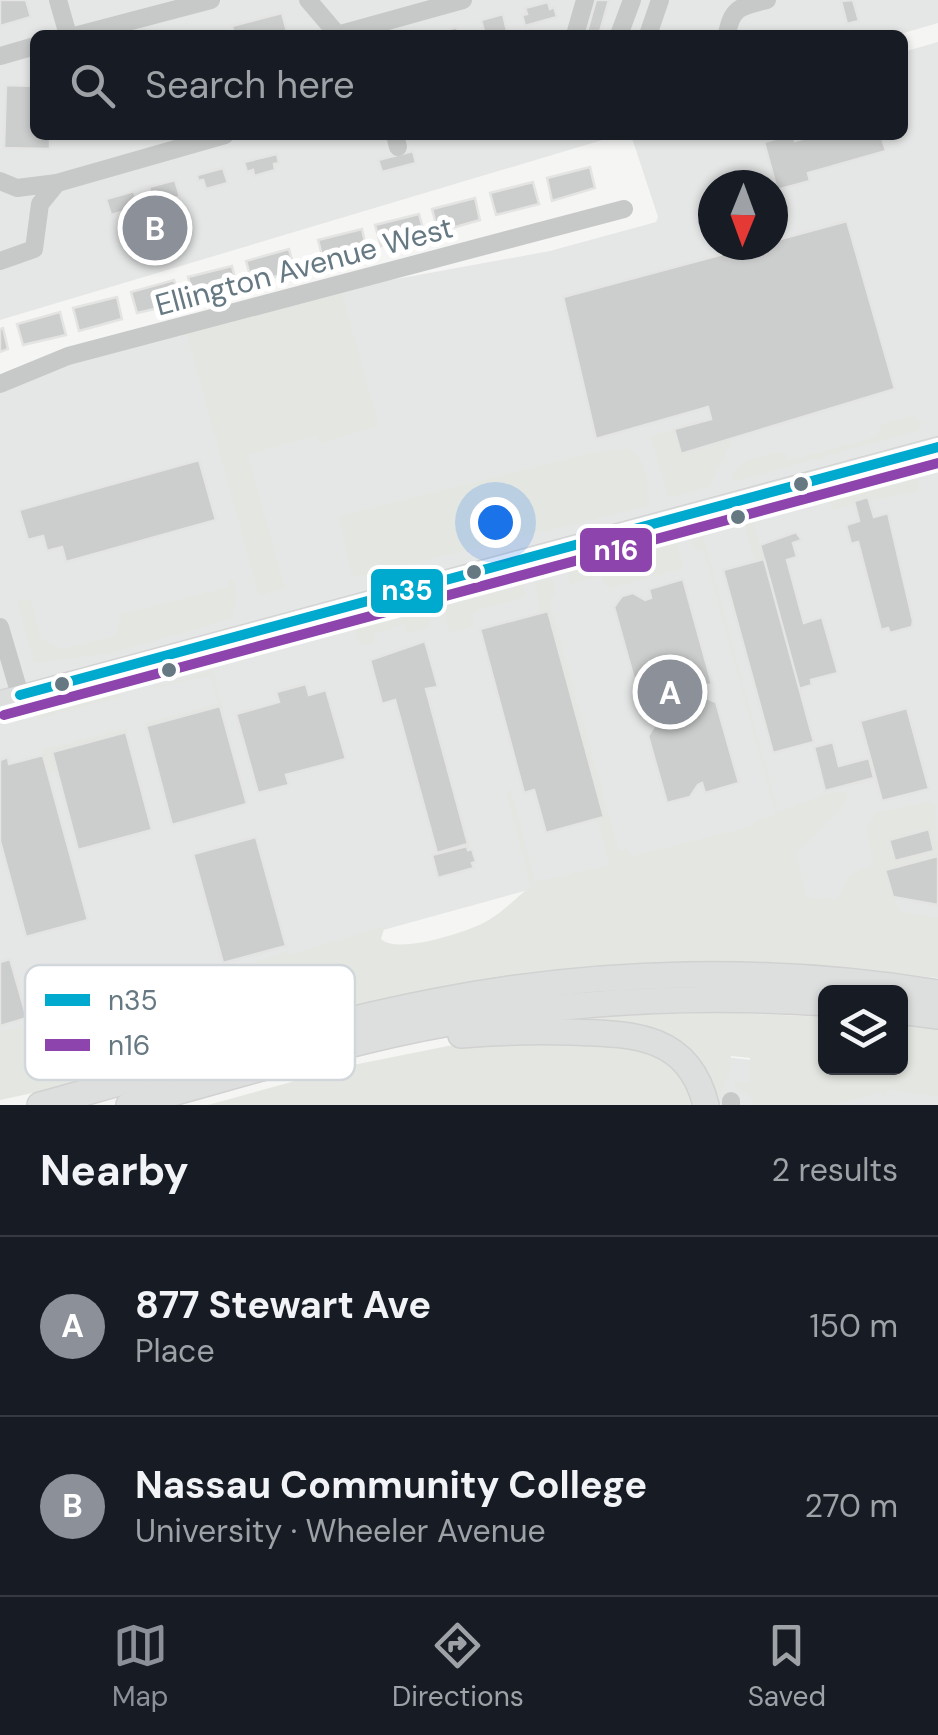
<!DOCTYPE html>
<meta charset="utf-8">
<style>
:root{--surface:#171b24;--page:#20242c;--text:#f1f3f6;--muted:#9ea1a6;--line:#363941;--accent:#8c9099}
body{margin:0;font-family:"DM Sans",sans-serif;background:var(--page);color:var(--text)}
.controls{position:absolute;right:30px;bottom:30px;display:grid;overflow:hidden;border-radius:15px;box-shadow:0 2px 8px #0004}
.controls button{width:90px;height:90px;display:grid;place-items:center;padding:0;border:0;border-bottom:2px solid var(--line);background:var(--surface);color:var(--text);font:50px sans-serif}
.compass{position:absolute;left:698px;top:170px;width:90px;height:90px;border-radius:50%;background:var(--surface);box-shadow:0 2px 8px #0004;rotate:181deg}
.you{position:absolute;left:495px;top:522px;width:35px;height:35px;margin:-25px;border:8px solid #fff;border-radius:50%;background:#1a73e8;box-shadow:0 0 0 15px #1a73e833}
.badge{display:grid;place-items:center;width:65px;height:65px;border-radius:50%;background:var(--accent);color:#fff;font-size:32px;font-weight:700}
.pin{position:absolute;translate:-50% -50%;border:5px solid #fff;box-shadow:0 2px 10px #0006}
.list{margin:0;padding:0;list-style:none}
h2{display:flex;justify-content:space-between;align-items:center;height:130px;margin:0;padding:0 40px;font-size:42px}
h2 small{font-size:32px;font-weight:400;color:var(--muted)}
.list li{display:grid;grid-template-columns:65px 1fr auto;gap:30px;align-items:center;box-sizing:border-box;height:180px;padding:0 40px;border-top:2px solid var(--line)}
.list b{display:block;font-size:38px;white-space:nowrap}
.list p{margin:0;font-size:32px;white-space:nowrap;color:var(--muted)}
.list em{font-size:32px;font-style:normal;color:var(--muted)}
.icon{flex:none;width:55px;height:55px;fill:none;stroke:currentColor;stroke-width:2;stroke-linecap:round;stroke-linejoin:round}
.map{position:relative;flex:none;width:938px;height:1105px;overflow:hidden}
.search{position:absolute;background:var(--surface);box-shadow:0 2px 8px #0004;left:30px;right:30px;top:30px;height:110px;display:flex;align-items:center;gap:25px;box-sizing:border-box;padding:0 35px;border-radius:15px;color:var(--muted);font-size:38px}
.sheet{height:490px;background:var(--surface)}
nav{display:flex;justify-content:space-around;align-items:center;box-sizing:border-box;height:140px;border-top:2px solid var(--line);background:var(--surface);font-size:28px;color:var(--muted)}
nav a{display:grid;justify-items:center;gap:5px}
nav .on{color:var(--accent)}
.map>svg:first-child{display:block}
.built{fill:#e5e6e6;fill-rule:evenodd}
.green{fill:#e4e7e1}
.building{fill:#cccdcd;stroke:#e4e4e3;stroke-width:2.5}
.lines{fill:none;stroke-linecap:round;stroke-linejoin:round}
.major-casing{stroke:#d1d2d1;stroke-width:22}
.highway-casing{stroke:#d1d1d1;stroke-width:28}
.minor{stroke:#c7c9c9;stroke-width:18}
.major{stroke:#dddede;stroke-width:20}
.highway{stroke:#dddede;stroke-width:25}
.bus-1-casing{stroke:#fff;stroke-width:18}
.bus-2-casing{stroke:#fff;stroke-width:18}
.bus-1{stroke:#00a9ce;stroke-width:10}
.bus-2{stroke:#8e44ad;stroke-width:10}
.bus-dot{fill:#667983;stroke:#fff;stroke-width:4}
.labels{text-anchor:middle;dominant-baseline:central;stroke-width:10;stroke-linejoin:round;paint-order:stroke}
.street-label{font-size:30px;fill:#667983;stroke:#fff}
.key{fill:#fff;stroke:#d1d7da;stroke-width:2.5}
.key-label{font-size:28px;fill:#667983}
.line-badge{stroke:#fff;stroke-width:4}
.badge-label{font-size:28px;text-anchor:middle;font-weight:bold;fill:#fff}
</style>
<div class="map">
<svg width="938" height="1105" viewBox="0 0 938 1105">
<rect width="100%" height="100%" fill="#f5f5f3"/>
<g class="built">
<polygon points="0,0 938,0 938,23 897,35 35,35 35,135 619,135 0,320"/>
<path d="M938,42V919L801,901L619,865L289,956L257,970L21,1042L0,1045V379L341,289L550,251L656,222L658,217L631,135H903V52ZM713,185H773V245H713Z"/>
<polygon points="688,1053 938,1080 938,1105 708,1105"/>
</g>
<g class="green">
<polygon points="341,289 379,426 320,443 317,435 248,455 285,589 259,596 186,332"/>
<path d="M912,416L920,421V428L916,431L737,481L732,479C735,457 766,456 786,451L787,461L877,437L881,424Z"/>
<polygon points="674,429 681,453 732,439 709,487 669,498 650,436"/>
<path d="M629,448C647,461 649,483 649,506L352,578L339,516L599,451Z"/>
<polygon points="906,478 918,481 919,490 832,510 830,504 835,495"/>
<polygon points="752,517 764,559 755,561 743,519"/>
<path d="M703,536L778,812L825,794L845,791L848,796C839,814 812,837 797,853L805,894L811,898L837,899L851,874L873,865L867,826L876,813L930,801L935,804L938,855L889,869L898,907L904,912L938,918V978L773,962L667,965L144,1069L0,1100V1031L28,1024L32,1037L228,984L225,973L288,951L290,955L385,926L381,939C397,955 468,932 487,921C503,912 517,897 531,886L506,792L511,789L535,882L609,865L598,820L605,818L548,611L540,612L535,582L552,579L556,595L549,600L619,851L627,849L632,856L753,826V822L776,815L704,551L695,550L692,540Z"/>
<polygon points="671,540 673,544 677,544 683,565 680,569 611,588 604,585 601,576 572,583 572,592 567,571 571,566"/>
<polygon points="228,579 235,583 237,597 231,619 108,654 34,663 17,601 40,598 31,601 41,638 60,649 115,637 122,614 229,587"/>
<polygon points="523,585 526,597 475,611 471,628 450,633 442,607"/>
<polygon points="425,608 430,619 428,628 407,634 404,625 374,634 373,643 360,645 353,627"/>
<polygon points="215,665 217,667 212,669 222,706 146,726 145,723 218,703 210,675 136,692 209,671 208,666"/>
<polygon points="118,691 120,697 37,719 35,713"/>
<polygon points="129,727 130,731 52,752 57,772 50,773 42,750"/>
<polygon points="716,1012 825,1017 826,1068 900,1068 901,1024 938,1029 938,1097 888,1090 885,1100 881,1092 834,1105 753,1105 749,1094 734,1088 735,1082 749,1082 750,1058 731,1056 729,1079 725,1080 718,1105 685,1057 538,1023 588,1017"/>
<polygon points="627,1042 670,1058 702,1105 208,1105 353,1065 458,1044"/>
</g>
<g class="building">
<polygon points="0,0 26,0 31,17 0,26"/>
<polygon points="596,0 609,0 599,35 586,35"/>
<polygon points="853,0 859,21 847,24 841,1"/>
<polygon points="548,2 550,9 554,7 557,17 525,26 522,15 527,14 525,8"/>
<polygon points="282,13 288,35 234,35 232,26"/>
<polygon points="503,14 507,31 485,35 481,20"/>
<polygon points="457,27 459,35 436,35 435,33"/>
<polygon points="6,85 35,86 35,135 50,135 50,149 4,148"/>
<polygon points="789,135 794,135 795,141 816,135 881,135 886,151 808,173 810,181 777,190 764,142"/>
<polygon points="413,151 416,163 382,172 378,160"/>
<polygon points="277,154 279,163 274,164 275,170 254,176 253,170 247,172 244,162"/>
<polygon points="590,167 595,188 552,201 547,178"/>
<polygon points="223,168 228,183 206,189 203,180 198,181 197,175"/>
<polygon points="175,180 180,197 159,202 157,196 152,198 149,187"/>
<polygon points="533,182 539,204 496,215 490,193"/>
<polygon points="134,191 137,202 130,203 132,209 111,215 106,199"/>
<polygon points="475,198 480,220 438,232 432,209"/>
<polygon points="419,214 425,236 381,246 375,225"/>
<polygon points="847,221 895,389 681,454 674,429 711,419 708,407 596,439 563,297 757,245 773,245 773,241"/>
<polygon points="362,229 367,251 324,263 318,240"/>
<polygon points="289,249 295,272 252,282 246,261"/>
<polygon points="232,266 237,287 194,299 188,277"/>
<polygon points="174,280 181,303 137,313 131,292"/>
<polygon points="117,297 122,319 79,331 73,308"/>
<polygon points="60,312 66,335 23,345 17,324"/>
<polygon points="3,328 8,349 0,352 0,329"/>
<polygon points="199,460 216,520 66,562 62,547 47,551 43,536 28,540 19,510"/>
<polygon points="868,497 874,517 888,513 913,621 912,627 890,633 888,628 881,630 858,542 851,544 846,525 859,521 854,501"/>
<polygon points="796,532 802,540 793,543 797,557 787,560 804,623 822,617 838,673 811,680 812,685 799,689 760,545"/>
<polygon points="764,559 814,742 773,753 723,570"/>
<polygon points="683,579 712,684 701,687 704,697 716,702 739,783 705,793 702,783 698,785 690,797 667,803 648,736 664,710 661,698 641,704 614,607 622,596 633,593 645,600 651,598 649,589"/>
<polygon points="548,611 604,817 546,833 534,790 524,793 480,629"/>
<polygon points="425,641 438,687 426,689 468,844 437,853 395,700 382,704 370,660"/>
<polygon points="306,684 309,695 326,690 346,759 286,775 289,785 258,793 236,714 279,702 276,692"/>
<polygon points="220,706 247,804 172,825 146,726"/>
<polygon points="907,708 929,789 882,801 860,721"/>
<polygon points="126,732 152,830 78,850 52,752"/>
<polygon points="833,742 839,766 869,758 874,778 825,791 814,747"/>
<polygon points="43,755 88,920 26,937 0,841 0,760 8,757 9,764"/>
<polygon points="929,829 934,851 895,861 889,840"/>
<polygon points="256,837 286,946 223,963 193,854"/>
<polygon points="467,846 468,850 472,849 476,862 472,863 474,868 438,878 432,855"/>
<polygon points="938,856 938,905 893,897 885,870"/>
<polygon points="10,959 27,1018 0,1026 0,962"/>
</g>
<g class="lines">
<defs>
<polyline id="major" points="0,701 938,447"/>
<g id="highway">
<polyline points="900,1011 938,1016"/>
<path d="M461,1035C497,1032 534,1031 570,1032C631,1034 688,1033 706,1105"/>
<path d="M40,1105C172,1069 303,1027 438,1001C601,969 774,966 938,993"/>
<path d="M129,1105C217,1081 305,1054 394,1034C536,1003 681,993 826,1003"/>
</g>
</defs>
<use href="#major" class="major-casing"/>
<use href="#highway" class="highway-casing"/>
<g class="minor">
<polyline points="58,0 68,35"/>
<polyline points="308,0 338,35"/>
<polyline points="78,35 211,0"/>
<polyline points="337,35 463,0"/>
<polyline points="575,35 585,0"/>
<polyline points="619,35 632,0"/>
<polyline points="648,35 660,0"/>
<path d="M727,35C731,7 742,6 767,0"/>
<polyline points="0,56 35,46"/>
<polyline points="395,135 398,147"/>
<polyline points="0,181 17,188 57,183 225,135"/>
<polyline points="0,261 34,249 40,204 57,183"/>
<polyline points="0,384 68,356 624,209"/>
<polyline points="0,627 20,695"/>
<polyline points="731,1105 731,1101"/>
</g>
<use href="#major" class="major"/>
<use href="#highway" class="highway"/>
<defs>
<polyline id="bus-1" points="20,695 938,447"/>
<polyline id="bus-2" points="4,715 938,463"/>
</defs>
<use href="#bus-1" class="bus-1-casing"/>
<use href="#bus-2" class="bus-2-casing"/>
<use href="#bus-1" class="bus-1"/>
<use href="#bus-2" class="bus-2"/>
</g>
<g class="bus-dot">
<circle cx="801" cy="484" r="9"/>
<circle cx="738" cy="517" r="9"/>
<circle cx="474" cy="572" r="9"/>
<circle cx="169" cy="670" r="9"/>
<circle cx="62" cy="684" r="9"/>
</g>
<g class="labels">
<g class="street-label">
<text transform="translate(304 266) rotate(-15)">Ellington Avenue West</text>
</g>
</g>
<rect x="25" y="965" width="330" height="115" rx="15" class="key"/>
<rect x="45" y="994" width="45" height="12" fill="#00a9ce"/>
<rect x="45" y="1039" width="45" height="12" fill="#8e44ad"/>
<g class="key-label">
<text x="108" y="1010">n35</text>
<text x="108" y="1055">n16</text>
</g>
<g class="line-badge">
<rect x="578" y="526" width="76" height="48" rx="10" fill="#8e44ad"/>
<rect x="369" y="567" width="76" height="48" rx="10" fill="#00a9ce"/>
</g>
<g class="badge-label">
<text x="616" y="560">n16</text>
<text x="407" y="600">n35</text>
</g>
</svg>
<div class="controls">
<button><svg class="icon" aria-label="layers" viewBox="0 0 24 24"><path d="M12 4l9 5-9 5-9-5zM3 14l9 5 9-5"/></svg></button>
</div>
<svg class="compass" viewBox="-18 -18 36 36"><path d="M0-13l5 13h-10z" fill="#e53935"/><path d="M0 13l5-13h-10z" fill="#9ea1a6"/></svg>
<div class="you"></div>
<div class="pin badge" style="left:670px;top:692px">A</div>
<div class="pin badge" style="left:155px;top:228px">B</div>
<div class="search"><svg class="icon" aria-label="search" viewBox="0 0 24 24"><circle cx="10" cy="10" r="6"/><path d="M15 15l6 6"/></svg>Search here</div>
</div>
<section class="sheet">
<h2>Nearby<small>2 results</small></h2>
<ul class="list">
<li><span class="badge">A</span><div><b>877 Stewart Ave</b><p>Place</p></div><em>150 m</em></li>
<li><span class="badge">B</span><div><b>Nassau Community College</b><p>University · Wheeler Avenue</p></div><em>270 m</em></li>
</ul>
</section>
<nav>
<a class="on"><svg class="icon" aria-label="map" viewBox="0 0 24 24"><path d="M3 6l6-2 6 2 6-2v14l-6 2-6-2-6 2zM9 4v14M15 6v14"/></svg>Map</a>
<a><svg class="icon" aria-label="directions" viewBox="0 0 24 24"><path d="M12 3l9 9-9 9-9-9zM9 14v-3h6M13 9l2 2-2 2"/></svg>Directions</a>
<a><svg class="icon" aria-label="saved" viewBox="0 0 24 24"><path d="M7 4h10v16l-5-4-5 4z"/></svg>Saved</a>
</nav>
